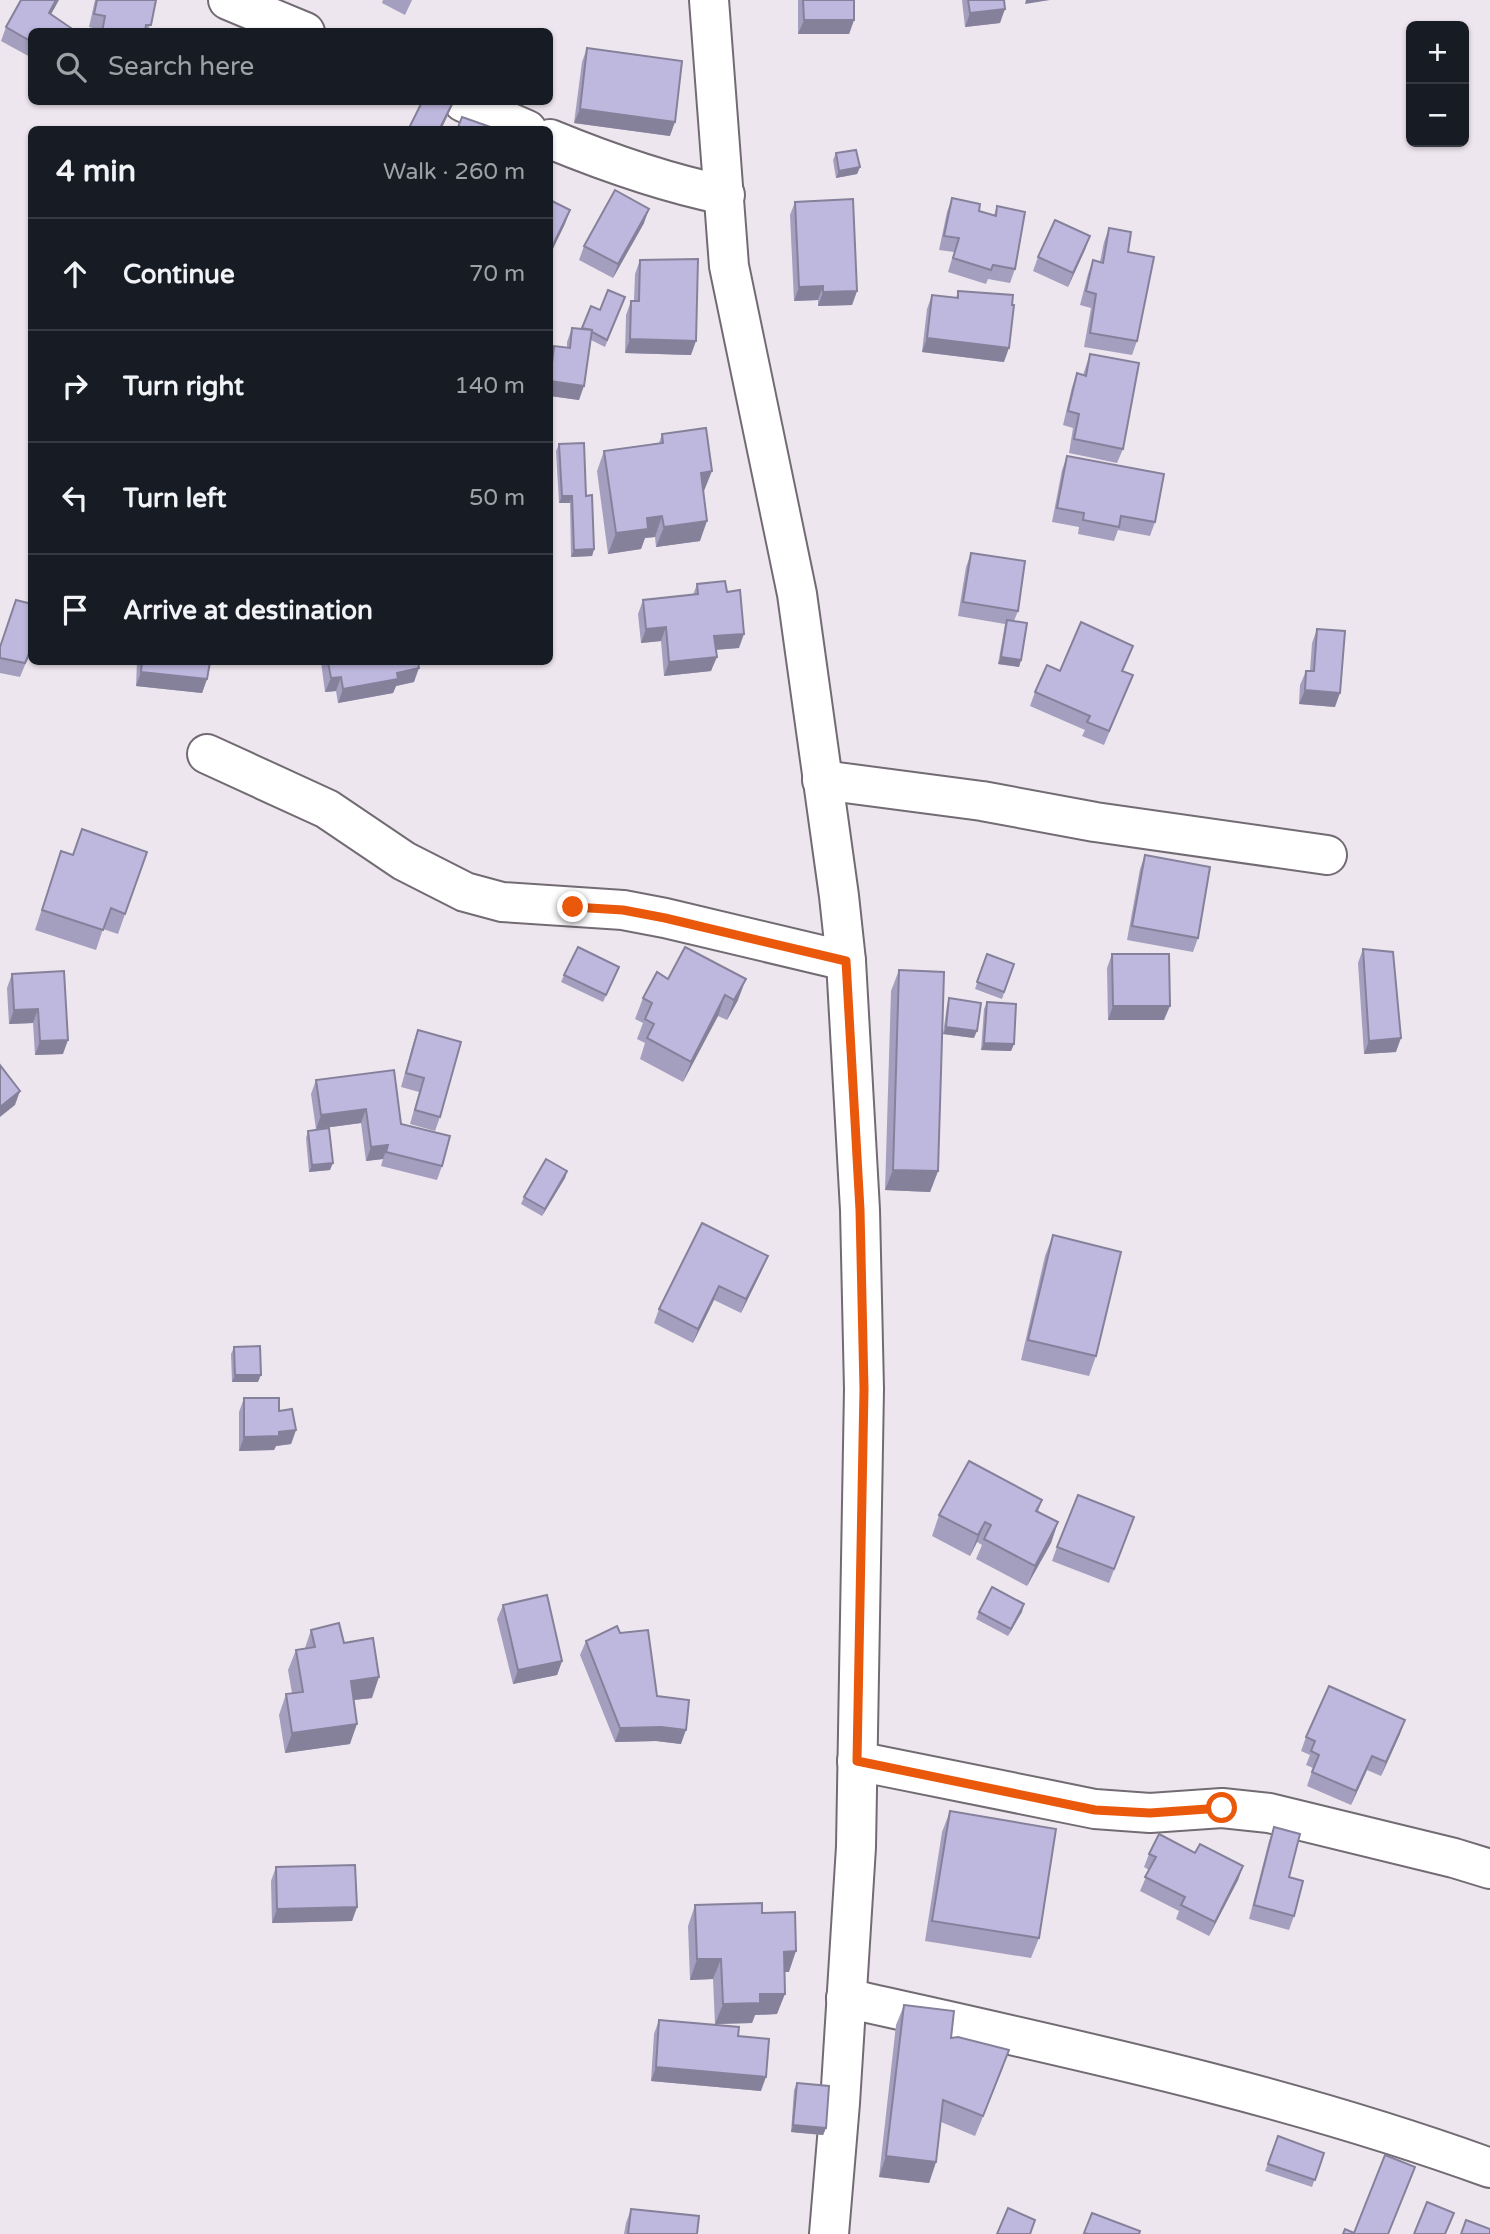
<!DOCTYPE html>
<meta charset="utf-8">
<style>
:root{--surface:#171b24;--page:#20242c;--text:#f1f3f6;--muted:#9ea1a6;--line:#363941}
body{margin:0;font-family:"Varela Round",sans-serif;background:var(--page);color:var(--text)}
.controls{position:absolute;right:21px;top:21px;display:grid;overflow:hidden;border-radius:10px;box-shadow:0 2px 5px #0004}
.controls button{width:63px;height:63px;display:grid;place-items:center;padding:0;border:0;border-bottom:2px solid var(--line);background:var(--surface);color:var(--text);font:35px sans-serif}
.stop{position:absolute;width:21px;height:21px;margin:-16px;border:5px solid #ea580c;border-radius:50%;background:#fff}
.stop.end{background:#ea580c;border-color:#fff;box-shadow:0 2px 7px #0008}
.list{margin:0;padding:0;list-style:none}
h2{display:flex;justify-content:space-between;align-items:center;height:91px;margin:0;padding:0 28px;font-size:30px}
h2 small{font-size:23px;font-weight:400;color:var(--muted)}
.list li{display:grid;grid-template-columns:46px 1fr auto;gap:21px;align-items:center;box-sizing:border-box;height:112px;padding:0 28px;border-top:2px solid var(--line)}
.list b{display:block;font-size:26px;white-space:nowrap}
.list em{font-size:23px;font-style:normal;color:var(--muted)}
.icon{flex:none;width:38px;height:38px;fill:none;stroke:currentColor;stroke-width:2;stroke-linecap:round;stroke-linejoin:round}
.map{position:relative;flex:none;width:1490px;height:2234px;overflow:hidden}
.search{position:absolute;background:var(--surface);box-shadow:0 2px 5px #0004;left:28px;top:28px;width:525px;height:77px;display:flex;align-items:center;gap:18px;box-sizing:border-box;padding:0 24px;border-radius:10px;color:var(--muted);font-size:26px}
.panel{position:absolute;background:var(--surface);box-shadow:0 2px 5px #0004;left:28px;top:126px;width:525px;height:539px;border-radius:10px}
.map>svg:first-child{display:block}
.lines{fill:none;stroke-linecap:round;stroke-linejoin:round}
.street-casing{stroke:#726b73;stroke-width:42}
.street{stroke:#fff;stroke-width:38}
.wall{fill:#a49ebf}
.shaded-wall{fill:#86819b}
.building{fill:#bfb8de;stroke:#86819b;stroke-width:2}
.route{stroke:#ea580c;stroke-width:9}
</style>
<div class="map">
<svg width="1490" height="2234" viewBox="0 0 1490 2234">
<rect width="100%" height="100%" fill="#eee6ee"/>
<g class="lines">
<defs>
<g id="street">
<polyline points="228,0 305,32"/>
<polyline points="709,0 729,266 797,594 839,896 846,961 860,1210 864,1389 856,1847 840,2103 829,2234"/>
<polyline points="463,102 527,130"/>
<path d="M550,139C606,162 665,183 725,195"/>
<polyline points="207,754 327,809 404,861 465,892 502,902 623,910 665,918 846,961"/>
<polyline points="822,780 982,801 1095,822 1327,855"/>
<polyline points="857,1761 1095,1809 1150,1813 1222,1808 1269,1813 1454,1858 1490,1869"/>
<path d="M846,1998C1063,2047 1281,2092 1490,2168"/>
</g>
</defs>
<use href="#street" class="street-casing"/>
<use href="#street" class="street"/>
</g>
<g class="wall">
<polygon points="95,0 156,0 148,32 100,32 100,30 89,27"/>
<polygon points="383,0 412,0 405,15 382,3"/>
<polygon points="798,0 854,0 854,20 849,34 798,34"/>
<polygon points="962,0 1004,0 1000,23 965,27"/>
<polygon points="6,27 71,28 70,32 32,32 32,58 1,41"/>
<polygon points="587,48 670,136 574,123 582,62"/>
<polygon points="836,153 860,167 857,174 836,178 833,160"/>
<polygon points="952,198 979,211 994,215 997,206 1015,269 1010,283 988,279 986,284 948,272 954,252 939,250 947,212"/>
<polygon points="795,202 857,291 852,305 818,306 818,300 794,301 790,215"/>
<polygon points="644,223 613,278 579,260 584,246"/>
<polygon points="1109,228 1128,252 1137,341 1132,355 1084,347 1091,308 1080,305 1088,274 1093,260 1100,262 1104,242"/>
<polygon points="1090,236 1068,287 1033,271 1038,257"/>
<polygon points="640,260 691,355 625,353 626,315 631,301 634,301 635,274"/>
<polygon points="958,291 1004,362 922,352 927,309 932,295 956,298"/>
<polygon points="625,297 605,347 591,340 579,400 550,396 550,357 554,346 567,348 567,342 572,328 581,329 591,306 600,310"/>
<polygon points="1090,354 1123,449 1117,463 1069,453 1073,428 1063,425 1072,387 1077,373 1083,375"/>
<polygon points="662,434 704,491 703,492 700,541 656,547 655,537 645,538 641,549 608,554 597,471 604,451 659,443"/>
<polygon points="559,444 586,496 594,549 592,556 571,557 570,503 559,503 556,451"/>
<polygon points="1067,456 1155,522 1150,536 1118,530 1114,541 1078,534 1079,527 1052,522 1062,470"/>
<polygon points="971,553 1018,611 1014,621 1021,660 1019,667 998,664 1005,624 958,616 966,567"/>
<polygon points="697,584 727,592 739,648 716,650 711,671 664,676 661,641 641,643 638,614 643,600 693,595"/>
<polygon points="1317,629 1335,707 1299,704 1300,685 1306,671 1310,671 1312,643"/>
<polygon points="0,646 32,648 20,677 0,673"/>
<polygon points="1133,646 1123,671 1133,675 1104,745 1082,736 1085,730 1030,706 1035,692 1060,671"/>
<polygon points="137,662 210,662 207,679 202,693 136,686"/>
<polygon points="321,662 418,662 414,682 396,686 393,693 338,703 336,691 325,692"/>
<polygon points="61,851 72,855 147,852 118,934 103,929 96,950 35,930"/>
<polygon points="1145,855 1198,938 1193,952 1127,940 1140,869"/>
<polygon points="685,947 738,1000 727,1020 718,1016 683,1082 640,1059 645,1043 637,1039 643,1023 635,1019 643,998 668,979"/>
<polygon points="1363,949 1396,1052 1364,1054 1358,963"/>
<polygon points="987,954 1014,964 1002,999 975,989"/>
<polygon points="1112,954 1164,1020 1108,1020 1107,968"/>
<polygon points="619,967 603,1002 561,982 564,975"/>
<polygon points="899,970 938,1171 930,1192 885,1190 891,991"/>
<polygon points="64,971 63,1054 35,1055 33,1023 9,1024 7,988 12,974"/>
<polygon points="949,998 974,1038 943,1034 947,1005"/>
<polygon points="987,1002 1014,1044 1011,1051 981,1050 984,1009"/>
<polygon points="418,1030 440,1117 435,1131 410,1124 419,1092 401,1087 413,1044"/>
<polygon points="316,1080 401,1124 442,1166 437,1180 381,1166 383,1159 366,1161 361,1123 316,1129 311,1094"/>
<polygon points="308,1131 330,1170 309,1172 306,1138"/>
<polygon points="567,1171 565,1178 542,1216 521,1204 524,1197"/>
<polygon points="1053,1235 1096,1356 1089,1376 1021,1360 1045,1256"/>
<polygon points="762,1270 741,1313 714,1300 693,1343 654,1323 659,1309"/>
<polygon points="234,1347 258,1382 232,1382 231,1354"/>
<polygon points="244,1398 279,1411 296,1430 291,1444 276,1446 274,1450 239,1451 239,1412"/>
<polygon points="1042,1500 1038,1512 1058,1522 1051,1543 1027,1586 976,1559 982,1545 977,1542 970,1556 932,1536 939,1515"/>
<polygon points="1134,1517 1109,1583 1052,1561 1057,1547"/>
<polygon points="1024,1604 1008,1636 976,1619 979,1612"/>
<polygon points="503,1605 562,1661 557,1675 513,1684 497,1619"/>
<polygon points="311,1630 344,1643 372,1698 354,1700 350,1744 285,1753 279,1715 286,1694 292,1693 288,1670 296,1650 305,1648"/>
<polygon points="586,1641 657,1696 681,1744 656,1741 615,1742 580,1655"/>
<polygon points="1400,1734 1381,1776 1367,1770 1351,1805 1307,1786 1313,1768 1306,1765 1310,1755 1301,1751 1306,1737"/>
<polygon points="950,1811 1039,1938 1031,1958 925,1941 942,1832"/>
<polygon points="1274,1827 1289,1877 1294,1916 1289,1930 1249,1919 1269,1841"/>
<polygon points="1195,1853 1243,1866 1238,1880 1209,1936 1176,1919 1179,1911 1140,1891 1149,1870 1144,1867 1149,1854"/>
<polygon points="276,1867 357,1907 352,1921 272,1923 271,1881"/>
<polygon points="695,1905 762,1913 789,1972 784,1972 777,2014 755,2015 752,2023 715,2024 713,1979 690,1980 688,1926"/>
<polygon points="904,2005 951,2038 1002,2070 975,2136 941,2122 936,2162 929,2183 879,2177 896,2025"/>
<polygon points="659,2020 738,2036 761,2091 651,2081 654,2034"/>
<polygon points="797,2083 826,2128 823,2135 791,2132 794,2090"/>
<polygon points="1278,2136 1324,2153 1312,2187 1265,2171"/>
<polygon points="631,2209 697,2234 624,2234 626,2223"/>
</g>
<g class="shaded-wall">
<polygon points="56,0 59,0 44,27 49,13"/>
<polygon points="1026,0 1050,0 1025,4"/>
<polygon points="1005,9 1000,23 965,27 970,13"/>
<polygon points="804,20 854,20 849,34 798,34"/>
<polygon points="453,102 454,102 441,130 439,130"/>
<polygon points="580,109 675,122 670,136 574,123"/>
<polygon points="860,167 857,174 836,178 839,171"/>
<polygon points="649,209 644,223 613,278 618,264"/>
<polygon points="570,210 565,224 550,255 550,251"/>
<polygon points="1090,236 1085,250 1068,287 1073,273"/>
<polygon points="823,286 818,300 794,301 799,287"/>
<polygon points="857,291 852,305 818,306 823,292"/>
<polygon points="927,338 1009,348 1004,362 922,352"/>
<polygon points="630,339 696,341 691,355 625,353"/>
<polygon points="550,381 584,386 579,400 550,396"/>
<polygon points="712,471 704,491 693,493 701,473"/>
<polygon points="562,496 572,496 570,503 559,503"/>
<polygon points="662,516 655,537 645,538 641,549 608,554 616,533 647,518"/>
<polygon points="707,521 700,541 656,547 664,527"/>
<polygon points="594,549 592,556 571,557 574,550"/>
<polygon points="666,627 661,641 641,643 646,629"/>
<polygon points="744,634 739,648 709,650 714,636"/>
<polygon points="717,657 711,671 664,676 669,662"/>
<polygon points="1001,657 1021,660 1019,667 998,664"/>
<polygon points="419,668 414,682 396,686 393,693 338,703 343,689 397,673"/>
<polygon points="141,672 207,679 202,693 136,686"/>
<polygon points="341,677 336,691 325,692 331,678"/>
<polygon points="1305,690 1340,693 1335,707 1299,704"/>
<polygon points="746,979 738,1000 727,1020 734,1000"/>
<polygon points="725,995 718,1016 683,1082 691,1062"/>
<polygon points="1113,1006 1170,1006 1164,1020 1108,1020"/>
<polygon points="38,1009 33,1023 9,1024 14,1010"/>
<polygon points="946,1027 977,1031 974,1038 943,1034"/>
<polygon points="1401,1038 1396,1052 1364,1054 1369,1041"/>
<polygon points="68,1040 63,1054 35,1055 40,1041"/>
<polygon points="984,1043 1014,1044 1011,1051 981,1050"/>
<polygon points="20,1091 15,1105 0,1117 0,1107"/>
<polygon points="366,1109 361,1123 316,1129 321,1115"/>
<polygon points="388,1145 383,1159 366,1161 371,1147"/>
<polygon points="333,1163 330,1170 309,1172 312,1165"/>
<polygon points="893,1170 938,1171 930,1192 885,1190"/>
<polygon points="567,1171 565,1178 542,1216 545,1209"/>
<polygon points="768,1256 762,1270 741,1313 746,1299"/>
<polygon points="719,1286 714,1300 693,1343 698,1329"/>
<polygon points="235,1375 261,1375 258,1382 232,1382"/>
<polygon points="296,1430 291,1444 276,1446 274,1450 239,1451 244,1437"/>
<polygon points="985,1522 977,1542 970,1556 978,1535"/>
<polygon points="1058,1522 1051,1543 1027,1586 1035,1566"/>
<polygon points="1024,1604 1022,1612 1008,1636 1011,1629"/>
<polygon points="562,1661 557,1675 513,1684 518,1670"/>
<polygon points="379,1677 372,1698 344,1701 351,1681"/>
<polygon points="1405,1720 1400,1734 1381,1776 1386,1762"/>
<polygon points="357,1724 350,1744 285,1753 292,1733"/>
<polygon points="661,1727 686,1730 681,1744 656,1741 615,1742 620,1728"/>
<polygon points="1372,1756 1367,1770 1351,1805 1356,1791"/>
<polygon points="1243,1866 1238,1880 1209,1936 1215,1922"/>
<polygon points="357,1907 352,1921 272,1923 277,1909"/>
<polygon points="796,1951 789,1972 776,1972 784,1952"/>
<polygon points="697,1959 721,1959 713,1979 690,1980"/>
<polygon points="760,1994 785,1994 777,2014 755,2015 752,2023 715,2024 723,2004"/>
<polygon points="1009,2050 1002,2070 975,2136 983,2116"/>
<polygon points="656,2067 766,2077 761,2091 651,2081"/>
<polygon points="793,2125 826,2128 823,2135 791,2132"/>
<polygon points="886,2156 936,2162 929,2183 879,2177"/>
</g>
<g class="building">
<polygon points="21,0 56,0 49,13 71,28 69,32 32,32 32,42 6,27"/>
<polygon points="97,0 156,0 151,25 146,25 145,32 102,32 105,16 94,14"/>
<polygon points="803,0 854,0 854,20 804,20"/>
<polygon points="968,0 1004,0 1005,9 970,13"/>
<polygon points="587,48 682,61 675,122 580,109"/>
<polygon points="422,102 453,102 439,130 408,130"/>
<polygon points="462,117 499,130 457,130"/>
<polygon points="856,150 860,167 839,171 836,153"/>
<polygon points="615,190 649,209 618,264 584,246"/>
<polygon points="952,198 980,204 979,211 996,216 997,206 1025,212 1015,269 993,265 991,270 953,258 959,238 944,236"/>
<polygon points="853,199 857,291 823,292 823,286 799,287 795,202"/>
<polygon points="550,200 570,210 550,251"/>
<polygon points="1055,220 1090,236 1073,273 1038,257"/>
<polygon points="1109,228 1131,232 1128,252 1154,257 1137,341 1090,333 1096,294 1086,291 1093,260 1103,263"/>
<polygon points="698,259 696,341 630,339 631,301 639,301 640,260"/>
<polygon points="608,290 625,297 607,340 592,332 592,330 582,328 591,306 600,310"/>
<polygon points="958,291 1013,295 1012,305 1014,305 1009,348 927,338 932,295 958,298"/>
<polygon points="572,328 592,330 584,386 550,381 554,346 570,348"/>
<polygon points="1090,354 1139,363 1123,449 1074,439 1079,414 1068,411 1077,373 1086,376"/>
<polygon points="706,428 712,471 701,473 707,521 664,527 662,516 647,518 648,529 616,533 604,451 663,443 662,434"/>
<polygon points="584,443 586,496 592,495 594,549 574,550 572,496 562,496 559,444"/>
<polygon points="1067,456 1164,474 1155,522 1121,516 1119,527 1083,520 1084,513 1057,508"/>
<polygon points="971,553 1025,561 1018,611 963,602"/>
<polygon points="725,581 727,592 740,590 744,634 714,636 717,657 669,662 666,627 646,629 643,600 698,594 697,584"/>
<polygon points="16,600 32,604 32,647 25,663 0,658 0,647"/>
<polygon points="1007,620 1027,623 1021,660 1001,657"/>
<polygon points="1081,622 1133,646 1122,671 1133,675 1109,731 1087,722 1090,716 1035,692 1047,665 1060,671"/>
<polygon points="1317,629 1345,631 1340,693 1305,690 1306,671 1314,671"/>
<polygon points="142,662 210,662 207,679 141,672"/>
<polygon points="328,662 418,662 419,668 397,673 398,679 343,689 341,677 331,678"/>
<polygon points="82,829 147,852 125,914 111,908 103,930 42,910 61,851 73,855"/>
<polygon points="1145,855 1210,867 1198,938 1132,926"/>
<polygon points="578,947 619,967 606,995 564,975"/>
<polygon points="685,947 746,979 734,1000 725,995 691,1062 647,1038 654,1024 645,1019 652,1003 643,998 657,972 668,979"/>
<polygon points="1363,949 1393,952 1401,1038 1369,1041"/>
<polygon points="987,954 1014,964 1004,992 977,982"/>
<polygon points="1112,954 1169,954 1170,1006 1113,1006"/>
<polygon points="899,970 944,972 938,1171 893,1170"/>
<polygon points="64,971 68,1040 40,1041 38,1009 14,1010 12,974"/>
<polygon points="949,998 981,1003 977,1031 946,1027"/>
<polygon points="987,1002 1016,1004 1014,1044 984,1043"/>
<polygon points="418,1030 461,1042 440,1117 415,1110 424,1078 406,1073"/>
<polygon points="0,1065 20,1091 0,1107"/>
<polygon points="394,1070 401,1124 450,1136 442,1166 386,1152 388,1145 371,1147 366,1109 321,1115 316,1080"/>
<polygon points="329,1128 333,1163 312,1165 308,1131"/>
<polygon points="546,1159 567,1171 545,1209 524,1197"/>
<polygon points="702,1223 768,1256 746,1299 719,1286 698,1329 659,1309"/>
<polygon points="1053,1235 1121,1252 1096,1356 1028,1340"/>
<polygon points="260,1346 261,1375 235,1375 234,1347"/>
<polygon points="244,1398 279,1398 279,1411 292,1409 296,1430 279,1432 279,1436 244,1437"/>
<polygon points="969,1461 1042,1500 1036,1511 1058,1522 1035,1566 984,1539 991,1525 985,1522 978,1535 939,1515"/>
<polygon points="1078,1495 1134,1517 1114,1569 1057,1547"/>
<polygon points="992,1587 1024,1604 1011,1629 979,1612"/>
<polygon points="547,1595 562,1661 518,1670 503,1605"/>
<polygon points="339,1623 344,1643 373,1638 379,1677 351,1681 357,1724 292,1733 286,1694 303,1692 296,1650 315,1647 311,1630"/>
<polygon points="617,1626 620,1633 648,1630 657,1696 689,1700 686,1730 661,1727 620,1728 586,1641"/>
<polygon points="1329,1686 1405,1720 1386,1762 1372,1756 1356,1791 1312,1772 1319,1755 1311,1751 1315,1741 1306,1737"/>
<polygon points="950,1811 1056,1829 1039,1938 932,1921"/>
<polygon points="1274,1827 1300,1834 1289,1877 1303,1881 1294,1916 1254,1905"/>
<polygon points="1159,1834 1195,1853 1200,1844 1243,1866 1215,1922 1181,1905 1185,1897 1145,1877 1156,1857 1149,1854"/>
<polygon points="355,1865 357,1907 277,1909 276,1867"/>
<polygon points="762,1903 762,1913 795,1912 796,1951 784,1952 785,1994 760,1994 760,2003 723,2004 721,1959 697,1959 695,1905"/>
<polygon points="904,2005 954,2011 951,2038 958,2037 1009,2050 983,2116 943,2100 936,2162 886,2156"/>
<polygon points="659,2020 739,2027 738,2036 769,2039 766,2077 656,2067"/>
<polygon points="797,2083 829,2086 826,2128 793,2125"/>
<polygon points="1278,2136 1324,2153 1315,2180 1268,2164"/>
<polygon points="1385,2155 1415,2167 1388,2234 1343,2234 1345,2229 1354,2233"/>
<polygon points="1427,2202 1454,2213 1445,2234 1414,2234"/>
<polygon points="1008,2208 1035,2220 1030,2234 997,2234"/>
<polygon points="631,2209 699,2216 697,2234 628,2234"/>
<polygon points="1092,2213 1140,2231 1139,2234 1088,2234 1084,2233"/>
<polygon points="1466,2220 1490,2229 1490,2234 1461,2234"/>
</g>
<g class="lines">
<polyline class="route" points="573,907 623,910 665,918 846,961 860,1210 864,1389 857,1761 1095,1810 1150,1813 1222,1808"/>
</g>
</svg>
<div class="controls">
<button>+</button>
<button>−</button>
</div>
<div class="stop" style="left:1222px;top:1808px"></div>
<div class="stop end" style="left:573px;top:907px"></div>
<div class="search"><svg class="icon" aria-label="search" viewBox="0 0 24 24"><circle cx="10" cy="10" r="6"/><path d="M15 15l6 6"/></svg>Search here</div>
<section class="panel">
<h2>4 min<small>Walk · 260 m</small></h2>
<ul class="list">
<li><svg class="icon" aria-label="ahead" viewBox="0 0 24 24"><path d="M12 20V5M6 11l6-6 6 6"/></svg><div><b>Continue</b></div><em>70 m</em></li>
<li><svg class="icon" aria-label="right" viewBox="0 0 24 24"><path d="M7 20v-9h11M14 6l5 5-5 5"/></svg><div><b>Turn right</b></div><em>140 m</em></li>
<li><svg class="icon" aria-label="left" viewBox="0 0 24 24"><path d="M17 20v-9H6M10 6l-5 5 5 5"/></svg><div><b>Turn left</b></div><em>50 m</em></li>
<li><svg class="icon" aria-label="arrive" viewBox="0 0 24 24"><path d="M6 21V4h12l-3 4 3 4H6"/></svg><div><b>Arrive at destination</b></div></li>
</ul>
</section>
</div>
